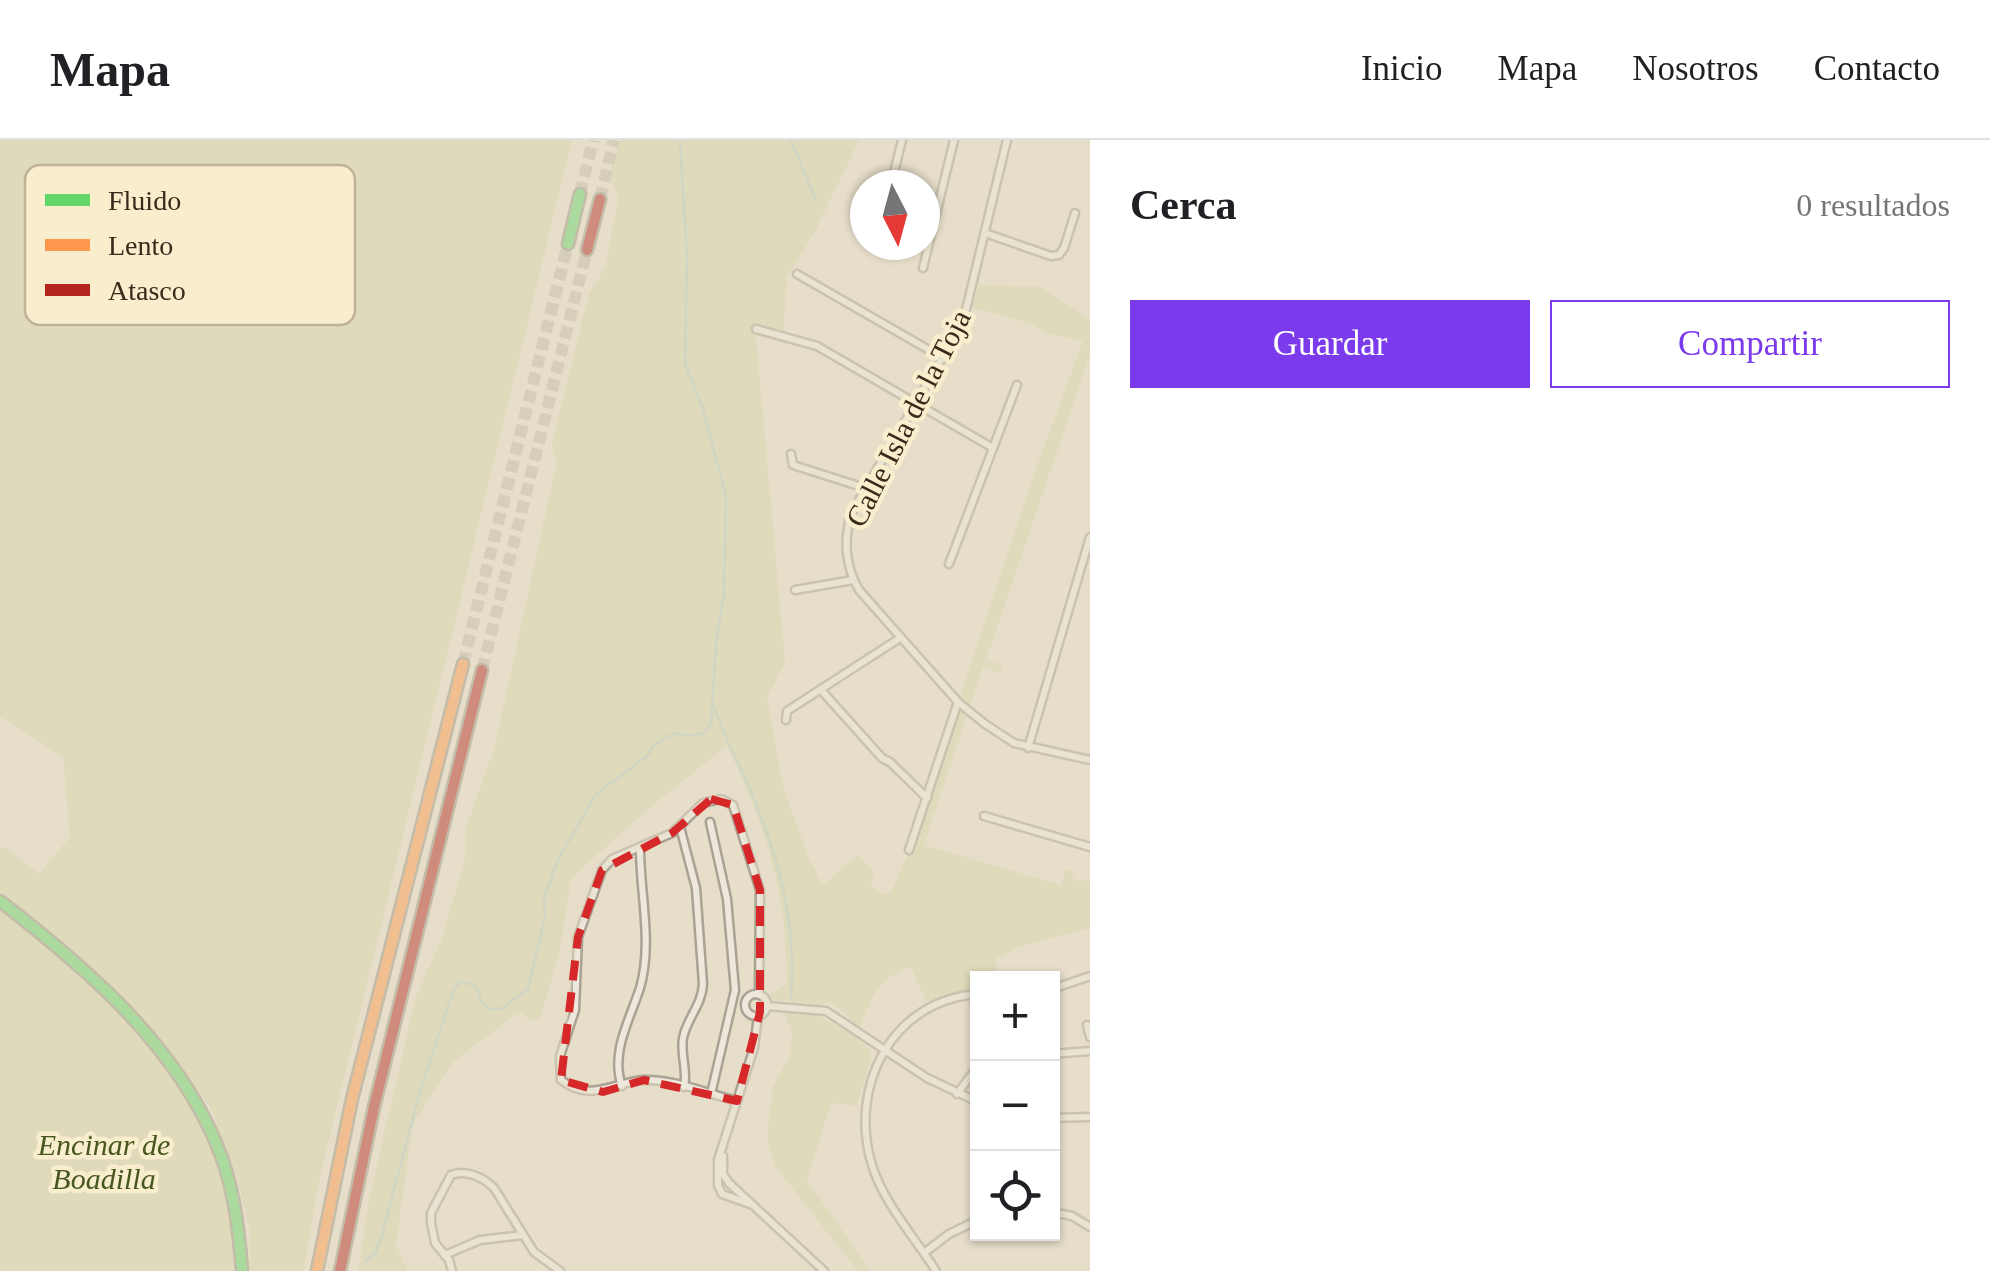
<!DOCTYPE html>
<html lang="es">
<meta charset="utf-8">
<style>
:root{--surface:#fff;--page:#f2f2f2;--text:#202124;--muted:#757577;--line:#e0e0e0;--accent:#7c3aed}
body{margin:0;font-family:Georgia,serif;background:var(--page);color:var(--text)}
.controls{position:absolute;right:30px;bottom:30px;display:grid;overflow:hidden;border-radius:0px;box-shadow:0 2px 8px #0004}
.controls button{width:90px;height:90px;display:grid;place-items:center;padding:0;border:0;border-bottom:2px solid var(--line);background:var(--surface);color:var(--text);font:50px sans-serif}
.compass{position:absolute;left:850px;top:30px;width:90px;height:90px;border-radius:50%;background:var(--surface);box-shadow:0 2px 8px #0004;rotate:174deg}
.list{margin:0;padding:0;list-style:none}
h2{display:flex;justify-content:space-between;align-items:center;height:130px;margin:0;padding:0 40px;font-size:42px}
h2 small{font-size:32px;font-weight:400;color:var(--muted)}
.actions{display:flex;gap:20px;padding:30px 40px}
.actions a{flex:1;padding:22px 0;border:2px solid var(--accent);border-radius:0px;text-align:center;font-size:35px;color:var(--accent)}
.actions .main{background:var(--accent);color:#fff}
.icon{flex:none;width:55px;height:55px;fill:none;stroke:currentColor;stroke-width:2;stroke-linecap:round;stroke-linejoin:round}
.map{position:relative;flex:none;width:1090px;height:1131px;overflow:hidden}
header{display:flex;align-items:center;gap:60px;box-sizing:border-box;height:140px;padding:0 50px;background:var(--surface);border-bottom:2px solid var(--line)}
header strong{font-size:48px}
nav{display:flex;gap:55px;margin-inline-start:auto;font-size:35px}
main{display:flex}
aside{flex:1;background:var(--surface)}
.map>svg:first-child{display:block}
.green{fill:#d5d6aa}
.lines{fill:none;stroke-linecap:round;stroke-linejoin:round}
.stream{stroke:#b6cabe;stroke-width:2.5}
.highway-tunnel{stroke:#c3baa6;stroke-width:12;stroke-dasharray:12 6;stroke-linecap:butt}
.street-casing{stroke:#aaa293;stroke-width:11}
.fast-casing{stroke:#9a9283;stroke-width:15}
.slow-casing{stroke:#9a9283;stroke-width:15}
.jam-casing{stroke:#9a9283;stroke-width:15}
.street{stroke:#ede8dc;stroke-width:6}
.fast{stroke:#63d668;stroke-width:10}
.slow{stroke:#ff974d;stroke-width:10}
.jam{stroke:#b3261e;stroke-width:10}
.marked{fill:none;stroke:#d62828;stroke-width:8;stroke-dasharray:20 12;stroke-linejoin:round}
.labels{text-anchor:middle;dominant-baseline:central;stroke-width:9;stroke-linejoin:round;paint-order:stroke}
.street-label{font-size:30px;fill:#392a1b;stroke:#f8edcd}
.park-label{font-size:30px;font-style:italic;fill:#47571f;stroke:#f8edcd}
.key{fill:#f8edcd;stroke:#bfb298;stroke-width:2.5}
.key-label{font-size:28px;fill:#392a1b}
</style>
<header>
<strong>Mapa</strong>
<nav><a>Inicio</a><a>Mapa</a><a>Nosotros</a><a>Contacto</a></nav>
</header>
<main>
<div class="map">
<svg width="1090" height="1131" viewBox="0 0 1090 1131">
<rect width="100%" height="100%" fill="#e6dec9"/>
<g class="green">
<polygon points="0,0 572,0 319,1041 304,1131 249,1131 250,1092 236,1033 210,967 148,886 0,750 0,708 6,708 39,734 70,697 63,617 0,577"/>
<path d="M621,0H859L815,92L787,136L783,200L756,196L785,522L767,558L784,650L808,716L823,746L858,714L874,733L871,743C876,752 880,755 890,754L905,721L916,703L959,568L967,576L924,705L1061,745L1066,729L1074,731L1071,747L1075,738L1090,742V788L1018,807L996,819L997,838H978L977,850L926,861L911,827C878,837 872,857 860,887C847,879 842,869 830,860L823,865L771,859L767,855L787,845C787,775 776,720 749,655C742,639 736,621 726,606L645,672L571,738L560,810L540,879L528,881L524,872L514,876L454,921L413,984L396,1104L407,1131H358L369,1060L416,856L440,803L465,720V691L495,605L557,321L552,307L555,291L589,153L606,127L618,57L609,34Z"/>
<polygon points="979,145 1041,147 1090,179 1090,214 986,520 1003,525 1000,533 983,527 970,566 961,560 964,543 1041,315 1083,201 1049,194 1035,185 972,167"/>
<path d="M0,768C97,842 203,937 229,1062C234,1085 233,1108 233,1131H0Z"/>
<path d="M806,872C822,877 873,900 871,918C869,933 860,950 857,966L831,963L807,1040L870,1131H858L774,1025L767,997L770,971L773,947L790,915L792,892L784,873Z"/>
</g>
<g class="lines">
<g class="stream">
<polyline points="791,0 816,60"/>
<path d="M715,568C723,596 737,620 749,647C778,714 797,783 791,858"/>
<polyline points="365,1122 376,1112 382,1095 419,955 453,851 461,841 476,846 481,861 489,869 501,869 528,849 545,776 544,758 558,720 595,655 647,616 655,604 675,593 689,596 704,593 711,585 716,503 724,453 726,356 703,269 685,224 687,117 680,0"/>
</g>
<g class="highway-tunnel">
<polyline points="580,54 593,0"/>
<polyline points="600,59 614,0"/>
<polyline points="463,524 568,104"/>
<polyline points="482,530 587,110"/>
</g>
<defs>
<g id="street">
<path d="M1007,0L963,182L852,372C843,398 845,426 859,450L958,562L985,584L1014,603L1090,620"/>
<polyline points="891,45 902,0"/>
<polyline points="985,93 1051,116 1059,115 1064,108 1075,73"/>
<polyline points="923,128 954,0"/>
<polyline points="797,134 943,218"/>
<polyline points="756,189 817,206 993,308"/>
<polyline points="791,314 793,325 865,348"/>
<polyline points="949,424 1017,245"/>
<polyline points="795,450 853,440"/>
<polyline points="821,550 882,618 890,622 927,658"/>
<polyline points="786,580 787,571 900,498"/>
<polyline points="1028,608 1090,397"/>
<polyline points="984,676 1090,707"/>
<polyline points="710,682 727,759 735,850 711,954"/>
<path d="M680,687L696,748L703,844C702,865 687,878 683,898C680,915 688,930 684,947"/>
<polyline points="909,710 958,562"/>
<polyline points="1052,849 1090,836"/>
<circle cx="756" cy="865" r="11"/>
<polyline points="767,866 826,871 927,938 978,962"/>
<polyline points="1087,885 1090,897"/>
<polyline points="1052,914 1090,911"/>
<path d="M622,946C610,913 630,879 640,848C653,803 640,755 640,708"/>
<polyline points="957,954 978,926"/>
<path d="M737,961C708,954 675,939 644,940C614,942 590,963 561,940L560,916L575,870L578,797L602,730L612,719L672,693L703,663L721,659L733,665L760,750L759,855"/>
<polyline points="1052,978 1090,977"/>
<polyline points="723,1016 723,1034 729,1043 824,1131"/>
<polyline points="750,1064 722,1054 718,1045 718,1020 754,908 758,876"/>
<polyline points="1052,1072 1072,1076 1090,1087"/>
<polyline points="924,1113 949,1094 978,1080"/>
<polyline points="445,1115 480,1100 523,1095"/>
<path d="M452,1131L449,1120L435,1103L431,1083V1073L451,1035C465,1029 483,1037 494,1048L534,1112L560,1131"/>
<path d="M936,1131C915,1098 883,1062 872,1025C848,948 891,860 978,854"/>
</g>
<g id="fast">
<polyline points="568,104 580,54"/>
<path d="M0,761C89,830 182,909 222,1018C235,1055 239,1093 242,1131"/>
</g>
<polyline id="slow" points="317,1131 352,959 463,524"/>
<g id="jam">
<polyline points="587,110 600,59"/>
<polyline points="340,1131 374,967 482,530"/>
</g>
</defs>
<use href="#street" class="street-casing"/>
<use href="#fast" class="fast-casing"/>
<use href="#slow" class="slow-casing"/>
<use href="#jam" class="jam-casing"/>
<use href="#street" class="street"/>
<use href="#fast" class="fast"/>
<use href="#slow" class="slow"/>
<use href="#jam" class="jam"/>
</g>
<path d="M0 0H1090V1131H0ZM711,659L733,665L760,750V872L737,961L644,940L603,952L561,940L578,797L602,730L672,693Z" fill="#e6dec9" fill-opacity=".55" fill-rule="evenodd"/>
<path class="marked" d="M711,659L733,665L760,750V872L737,961L644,940L603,952L561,940L578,797L602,730L672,693Z"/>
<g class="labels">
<g class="street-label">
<text transform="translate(908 278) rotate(-63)">Calle Isla de la Toja</text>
</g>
<g class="park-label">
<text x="104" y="1004">Encinar de<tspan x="104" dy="34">Boadilla</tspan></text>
</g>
</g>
<rect x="25" y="25" width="330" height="160" rx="15" class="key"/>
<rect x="45" y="54" width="45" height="12" fill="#63d668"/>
<rect x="45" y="99" width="45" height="12" fill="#ff974d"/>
<rect x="45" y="144" width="45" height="12" fill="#b3261e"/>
<g class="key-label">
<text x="108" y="70">Fluido</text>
<text x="108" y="115">Lento</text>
<text x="108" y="160">Atasco</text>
</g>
</svg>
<div class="controls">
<button>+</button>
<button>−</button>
<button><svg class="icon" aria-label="locate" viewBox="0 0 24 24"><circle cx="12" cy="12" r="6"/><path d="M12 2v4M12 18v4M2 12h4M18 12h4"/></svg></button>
</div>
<svg class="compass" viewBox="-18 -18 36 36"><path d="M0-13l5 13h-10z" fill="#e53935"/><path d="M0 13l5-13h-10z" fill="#757577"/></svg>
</div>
<aside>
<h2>Cerca<small>0 resultados</small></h2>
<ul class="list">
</ul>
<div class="actions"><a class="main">Guardar</a><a>Compartir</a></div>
</aside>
</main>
